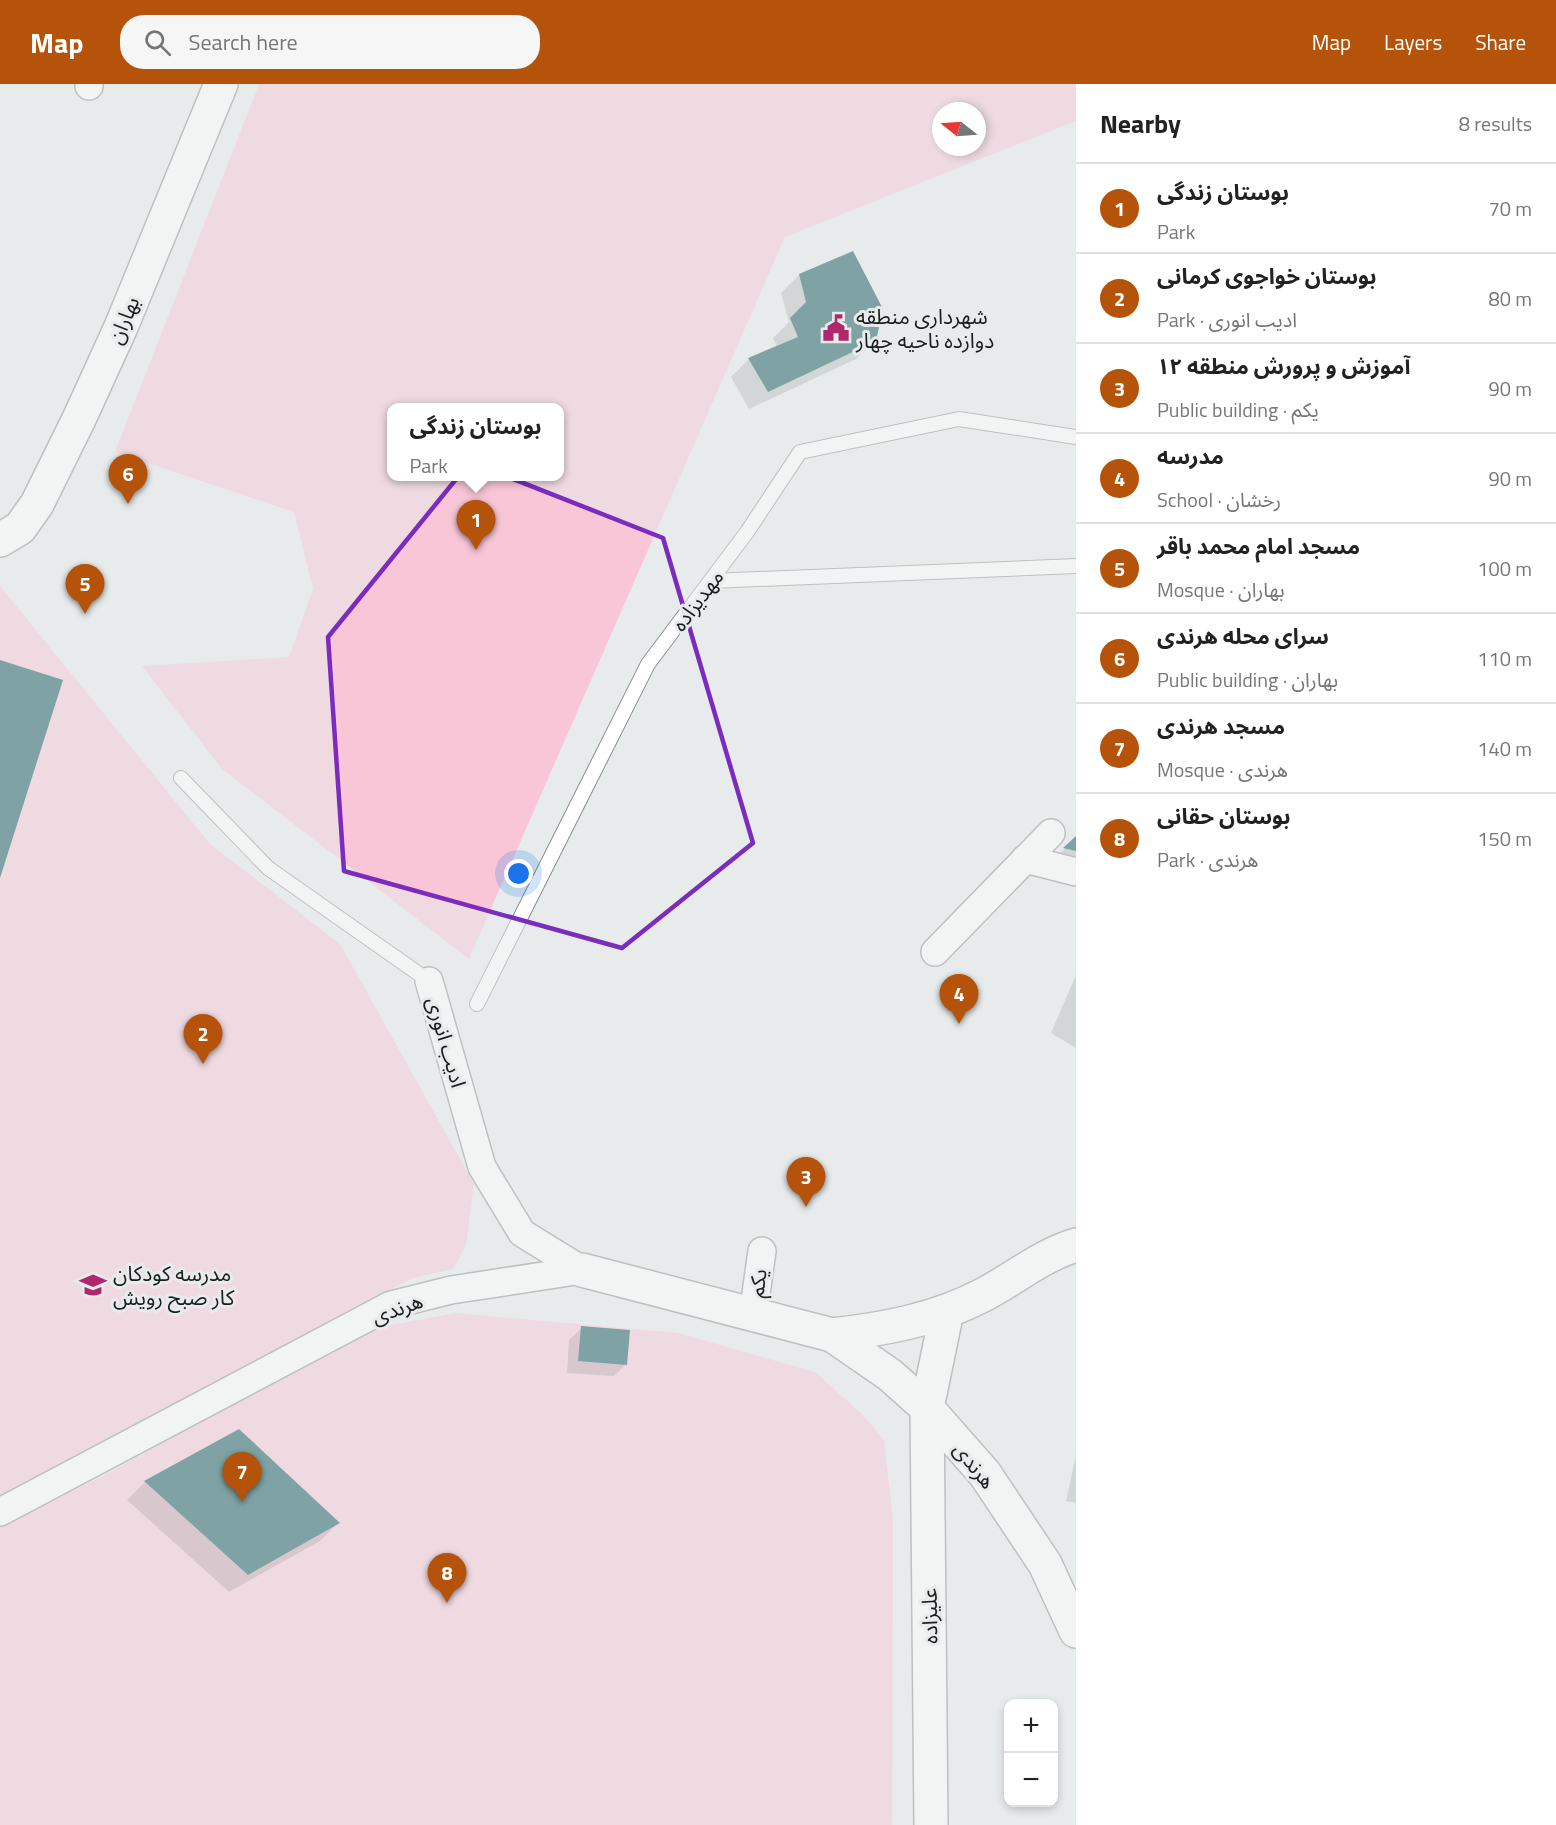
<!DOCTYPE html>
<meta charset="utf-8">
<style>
:root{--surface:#fff;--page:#f6f6f6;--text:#222;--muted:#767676;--line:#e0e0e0;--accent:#b45309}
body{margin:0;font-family:"Titillium Web","Noto Sans Arabic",sans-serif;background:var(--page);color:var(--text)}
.controls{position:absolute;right:18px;bottom:18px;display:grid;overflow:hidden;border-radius:12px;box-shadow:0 3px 9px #0003}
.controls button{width:54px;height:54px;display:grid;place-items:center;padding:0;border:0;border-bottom:2px solid var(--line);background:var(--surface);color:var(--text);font:30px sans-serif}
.compass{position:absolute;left:932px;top:18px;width:54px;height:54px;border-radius:50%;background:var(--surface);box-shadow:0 3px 9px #0003;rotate:287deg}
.you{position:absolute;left:519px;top:790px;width:21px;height:21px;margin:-15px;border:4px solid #fff;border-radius:50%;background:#1a73e8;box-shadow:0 0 0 9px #1a73e833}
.badge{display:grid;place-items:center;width:39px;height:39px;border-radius:50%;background:var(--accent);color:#fff;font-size:20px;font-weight:700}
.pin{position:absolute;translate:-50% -50px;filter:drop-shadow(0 2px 3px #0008)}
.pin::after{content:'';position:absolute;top:32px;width:21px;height:18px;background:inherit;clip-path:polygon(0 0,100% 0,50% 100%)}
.popup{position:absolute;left:387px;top:319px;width:177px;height:78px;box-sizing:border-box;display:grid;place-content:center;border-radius:12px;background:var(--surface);filter:drop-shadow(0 2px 4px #0005);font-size:20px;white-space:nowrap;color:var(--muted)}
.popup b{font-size:22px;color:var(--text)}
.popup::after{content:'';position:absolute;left:50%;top:100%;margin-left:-12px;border:12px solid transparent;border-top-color:var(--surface)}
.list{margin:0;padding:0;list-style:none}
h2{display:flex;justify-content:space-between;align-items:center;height:78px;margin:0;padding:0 24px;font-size:26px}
h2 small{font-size:20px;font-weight:400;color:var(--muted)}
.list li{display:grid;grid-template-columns:39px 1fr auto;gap:18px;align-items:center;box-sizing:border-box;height:90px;padding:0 24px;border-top:2px solid var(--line)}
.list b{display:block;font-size:22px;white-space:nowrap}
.list p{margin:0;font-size:20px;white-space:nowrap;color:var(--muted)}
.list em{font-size:20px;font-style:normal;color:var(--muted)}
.icon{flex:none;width:33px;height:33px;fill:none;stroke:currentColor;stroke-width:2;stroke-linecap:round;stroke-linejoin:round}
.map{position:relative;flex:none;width:1076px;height:1741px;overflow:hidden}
header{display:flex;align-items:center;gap:36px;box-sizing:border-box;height:84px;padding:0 30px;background:var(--accent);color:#fff}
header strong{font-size:28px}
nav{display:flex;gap:33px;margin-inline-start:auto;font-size:21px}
.search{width:420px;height:54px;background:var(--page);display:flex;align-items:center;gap:15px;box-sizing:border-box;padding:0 21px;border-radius:24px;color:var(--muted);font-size:22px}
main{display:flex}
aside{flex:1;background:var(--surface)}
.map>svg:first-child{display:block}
.green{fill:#f8c6d7;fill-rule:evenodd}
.shadow{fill:#0003}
.building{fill:#024d51}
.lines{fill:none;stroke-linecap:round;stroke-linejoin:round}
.service-casing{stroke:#8a8d8d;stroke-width:16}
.minor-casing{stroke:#8a8d8d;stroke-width:30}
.tertiary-casing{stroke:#8a8d8d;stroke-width:36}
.service{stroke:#fff;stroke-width:14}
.minor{stroke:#fff;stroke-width:27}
.tertiary{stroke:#fff;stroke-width:33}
.marked{fill:none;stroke:#7b2cbf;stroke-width:4.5;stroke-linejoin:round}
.labels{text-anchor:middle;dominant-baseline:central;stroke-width:6;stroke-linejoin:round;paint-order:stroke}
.poi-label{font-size:21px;fill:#1c1d1d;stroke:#e7ebeb;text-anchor:start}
.street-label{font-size:21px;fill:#1c1d1d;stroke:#e7ebeb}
</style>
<header>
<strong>Map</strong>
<div class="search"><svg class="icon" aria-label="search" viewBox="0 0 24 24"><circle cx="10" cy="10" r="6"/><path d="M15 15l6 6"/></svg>Search here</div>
<nav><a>Map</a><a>Layers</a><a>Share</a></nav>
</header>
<main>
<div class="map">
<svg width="1076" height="1741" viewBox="0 0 1076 1741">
<rect width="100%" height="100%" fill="#e7ebeb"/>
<g class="green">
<path d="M259,0H1076V37L785,153L469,875L222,685L142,582L289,573L313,505L294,428L115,368ZM941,27H977V63H941ZM392,324H560V392H392Z"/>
<polygon points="0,502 210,760 340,860 474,1100 466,1161 453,1185 413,1194 0,1411"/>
<polygon points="455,1229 678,1249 815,1288 864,1332 884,1356 893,1435 892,1741 0,1741 0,1443 111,1388 359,1247"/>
</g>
<g class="shadow">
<polygon points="799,191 874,256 856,275 749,325 731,293 749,275 777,263 773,254 789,238 781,209"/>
<polygon points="1076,754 1076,790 1046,782 1064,765"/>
<polygon points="1076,891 1076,964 1051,949"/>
<polygon points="582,1244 626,1280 614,1292 567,1289 569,1256"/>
<polygon points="239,1347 338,1439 320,1457 229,1508 127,1416 145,1398"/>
<polygon points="1076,1371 1076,1419 1066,1417"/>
</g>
<g class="building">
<polygon points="853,167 883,225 876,257 768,308 748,274 798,253 790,234 806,218 799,190"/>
<polygon points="0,576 63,596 0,794"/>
<polygon points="1076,752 1076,767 1063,764"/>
<polygon points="581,1242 630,1246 627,1281 578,1277"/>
<polygon points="239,1345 340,1439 248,1491 144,1397"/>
</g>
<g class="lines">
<defs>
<g id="service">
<polyline points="711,497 1076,482"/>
<polyline points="181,694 268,784 429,897"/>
<polyline points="477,920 648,580 747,448 800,368 959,335 1076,353"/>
</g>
<g id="minor">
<polyline points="89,2 89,0"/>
<polyline points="1025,775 1076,788"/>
<polyline points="935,868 1051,749"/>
<polyline points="429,897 482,1083 522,1149 582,1186"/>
<polyline points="753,1231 762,1167"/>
<polyline points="0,1428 391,1221 451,1206 582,1186"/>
</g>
<g id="tertiary">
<polyline points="0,456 20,444 37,420 79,335 121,243 221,0"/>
<polyline points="582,1186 832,1251 890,1291 927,1324 985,1390 1045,1480 1076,1547"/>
<path d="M832,1251C885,1245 935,1236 983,1211C1014,1195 1042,1171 1076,1161"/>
<polyline points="931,1741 927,1324 947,1227"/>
</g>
</defs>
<use href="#service" class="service-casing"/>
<use href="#minor" class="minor-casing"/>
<use href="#tertiary" class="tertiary-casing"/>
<use href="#service" class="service"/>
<use href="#minor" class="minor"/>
<use href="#tertiary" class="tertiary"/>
</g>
<path d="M0 0H1076V1741H0ZM470,378L663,454L753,759L622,864L344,787L328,553Z" fill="#e7ebeb" fill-opacity=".55" fill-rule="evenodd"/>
<path class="marked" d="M470,378L663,454L753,759L622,864L344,787L328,553Z"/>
<defs>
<symbol id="civic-bare" viewBox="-9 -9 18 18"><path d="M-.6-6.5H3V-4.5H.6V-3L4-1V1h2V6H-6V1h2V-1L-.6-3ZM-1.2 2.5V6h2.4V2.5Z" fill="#b0286b" stroke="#e7ebeb" stroke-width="2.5" paint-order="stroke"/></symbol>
<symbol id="school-bare" viewBox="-9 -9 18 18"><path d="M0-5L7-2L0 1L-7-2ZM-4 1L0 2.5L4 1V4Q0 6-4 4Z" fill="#b0286b" stroke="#e7ebeb" stroke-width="2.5" paint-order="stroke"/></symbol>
</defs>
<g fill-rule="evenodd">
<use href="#civic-bare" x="817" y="225" width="38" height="38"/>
<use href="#school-bare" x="74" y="1182" width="38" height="38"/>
</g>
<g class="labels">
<g class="poi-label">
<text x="856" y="232">شهرداری منطقه<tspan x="856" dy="24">دوازده ناحیه چهار</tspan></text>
<text x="113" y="1189">مدرسه کودکان<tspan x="113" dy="24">کار صبح رویش</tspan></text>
</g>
<g class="street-label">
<text transform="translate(123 236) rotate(-67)">بهاران</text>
<text transform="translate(697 516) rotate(-53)">مهدیزاده</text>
<text transform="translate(447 958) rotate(74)">ادیب انوری</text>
<text transform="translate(757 1199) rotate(-82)">یکم</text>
<text transform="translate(397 1224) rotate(-20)">هرندی</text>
<text transform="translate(975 1381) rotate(51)">هرندی</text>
<text transform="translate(929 1532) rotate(-91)">علیزاده</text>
</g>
</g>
</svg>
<div class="controls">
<button>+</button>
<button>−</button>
</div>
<svg class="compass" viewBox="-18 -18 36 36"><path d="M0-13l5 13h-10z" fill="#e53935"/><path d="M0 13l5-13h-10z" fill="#767676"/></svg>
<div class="you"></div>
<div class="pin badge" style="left:476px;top:466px">1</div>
<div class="popup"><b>بوستان زندگی</b>Park</div>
<div class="pin badge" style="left:203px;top:980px">2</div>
<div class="pin badge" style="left:806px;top:1123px">3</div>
<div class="pin badge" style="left:959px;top:940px">4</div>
<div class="pin badge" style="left:85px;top:530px">5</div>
<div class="pin badge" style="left:128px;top:420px">6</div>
<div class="pin badge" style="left:242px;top:1418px">7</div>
<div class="pin badge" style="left:447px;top:1519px">8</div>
</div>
<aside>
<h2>Nearby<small>8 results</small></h2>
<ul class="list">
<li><span class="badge">1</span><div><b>بوستان زندگی</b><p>Park</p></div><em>70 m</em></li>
<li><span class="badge">2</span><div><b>بوستان خواجوی کرمانی</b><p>Park · ادیب انوری</p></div><em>80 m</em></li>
<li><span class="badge">3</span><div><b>آموزش و پرورش منطقه ۱۲</b><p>Public building · یکم</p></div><em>90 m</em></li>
<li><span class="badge">4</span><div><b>مدرسه</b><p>School · رخشان</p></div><em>90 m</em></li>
<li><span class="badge">5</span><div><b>مسجد امام محمد باقر</b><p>Mosque · بهاران</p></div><em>100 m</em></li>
<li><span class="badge">6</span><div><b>سرای محله هرندی</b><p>Public building · بهاران</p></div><em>110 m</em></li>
<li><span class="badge">7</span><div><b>مسجد هرندی</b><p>Mosque · هرندی</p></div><em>140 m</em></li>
<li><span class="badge">8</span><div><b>بوستان حقانی</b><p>Park · هرندی</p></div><em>150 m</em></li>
</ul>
</aside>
</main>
